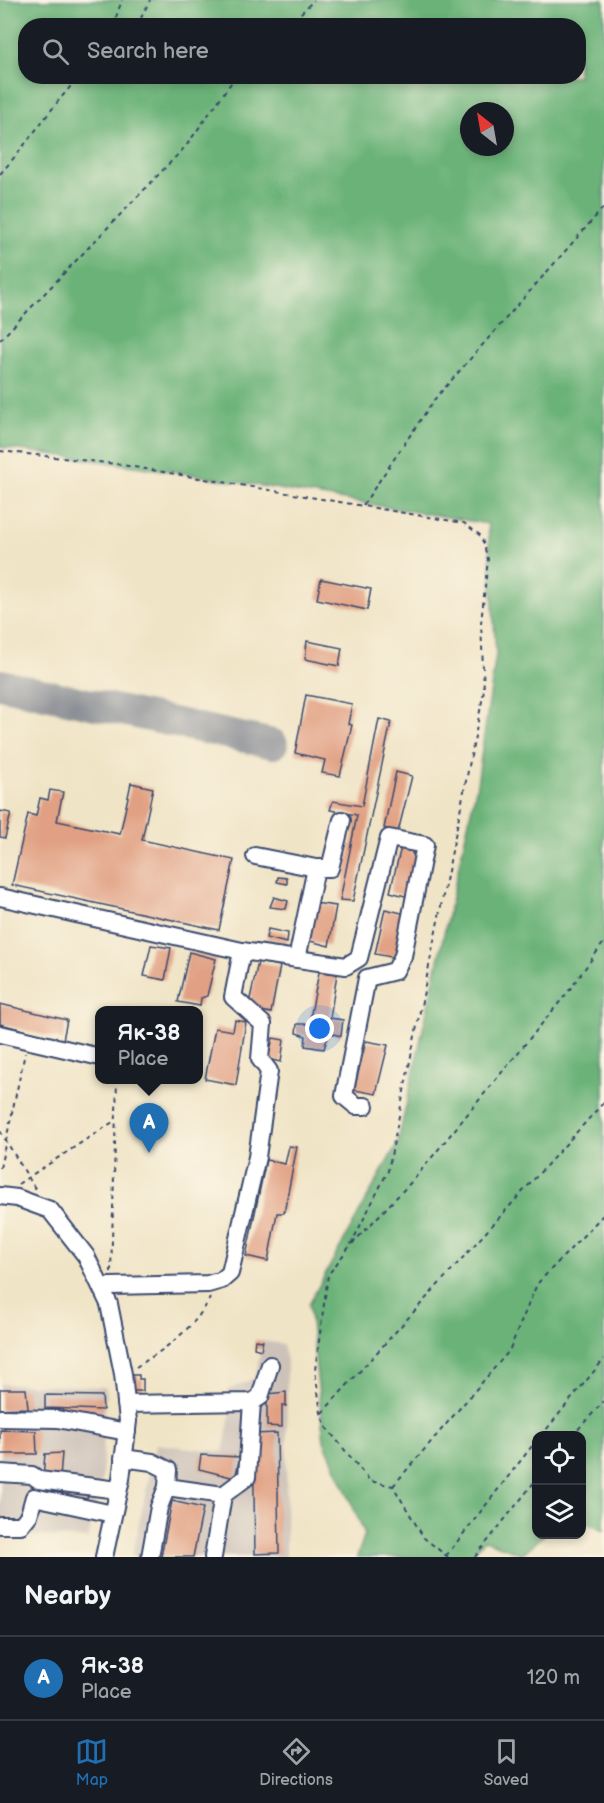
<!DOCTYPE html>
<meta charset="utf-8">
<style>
:root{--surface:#171b24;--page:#20242c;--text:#f1f3f6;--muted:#9ea1a6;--line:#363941;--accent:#1f6fb2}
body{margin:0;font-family:"Balsamiq Sans",sans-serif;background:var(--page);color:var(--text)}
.controls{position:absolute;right:18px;bottom:18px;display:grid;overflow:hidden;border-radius:12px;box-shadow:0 3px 9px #0003}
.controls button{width:54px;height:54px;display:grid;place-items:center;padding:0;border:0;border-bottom:2px solid var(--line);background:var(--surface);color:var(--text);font:30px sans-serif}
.compass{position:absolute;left:460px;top:102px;width:54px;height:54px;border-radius:50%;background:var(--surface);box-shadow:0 3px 9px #0003;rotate:329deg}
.you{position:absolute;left:320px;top:1029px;width:21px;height:21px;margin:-15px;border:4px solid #fff;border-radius:50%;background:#1a73e8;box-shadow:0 0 0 9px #1a73e833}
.badge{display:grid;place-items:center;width:39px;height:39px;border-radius:50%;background:var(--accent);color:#fff;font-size:20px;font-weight:700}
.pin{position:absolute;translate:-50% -50px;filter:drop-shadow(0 2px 3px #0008)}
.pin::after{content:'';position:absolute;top:32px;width:21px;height:18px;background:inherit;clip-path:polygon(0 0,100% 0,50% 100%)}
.popup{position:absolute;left:95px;top:1006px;width:108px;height:78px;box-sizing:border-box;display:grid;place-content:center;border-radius:12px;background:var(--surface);filter:drop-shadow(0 2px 4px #0005);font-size:20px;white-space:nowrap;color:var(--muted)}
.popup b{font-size:22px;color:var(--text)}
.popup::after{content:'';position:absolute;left:50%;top:100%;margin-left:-12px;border:12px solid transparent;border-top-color:var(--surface)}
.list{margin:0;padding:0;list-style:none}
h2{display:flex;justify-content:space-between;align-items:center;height:78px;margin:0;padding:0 24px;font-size:26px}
h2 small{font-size:20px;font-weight:400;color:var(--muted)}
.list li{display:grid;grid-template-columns:39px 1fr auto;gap:18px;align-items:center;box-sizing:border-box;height:84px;padding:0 24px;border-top:2px solid var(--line)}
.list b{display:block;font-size:22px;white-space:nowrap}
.list p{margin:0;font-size:20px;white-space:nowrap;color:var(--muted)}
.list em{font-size:20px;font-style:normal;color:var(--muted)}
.icon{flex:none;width:33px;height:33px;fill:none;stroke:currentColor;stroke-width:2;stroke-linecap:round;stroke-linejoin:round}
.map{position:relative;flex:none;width:604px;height:1557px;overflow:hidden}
.search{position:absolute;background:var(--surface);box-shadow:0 3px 9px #0003;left:18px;right:18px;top:18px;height:66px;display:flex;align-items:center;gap:15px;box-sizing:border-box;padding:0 21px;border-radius:24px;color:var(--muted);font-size:22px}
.sheet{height:162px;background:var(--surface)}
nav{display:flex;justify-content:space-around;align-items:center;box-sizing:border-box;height:84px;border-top:2px solid var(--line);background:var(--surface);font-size:16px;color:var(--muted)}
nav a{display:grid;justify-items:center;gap:3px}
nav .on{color:var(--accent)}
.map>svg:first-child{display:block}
.industrial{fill:#cdc2b9}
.forest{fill:#6bb278;stroke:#43706b;stroke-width:1.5;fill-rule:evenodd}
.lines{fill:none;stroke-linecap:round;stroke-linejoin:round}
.taxiway{stroke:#868a92;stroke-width:30}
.building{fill:#e1a083}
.minor-casing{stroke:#3b4a6e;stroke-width:20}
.path{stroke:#3b4a6e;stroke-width:2;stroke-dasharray:4.5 4.5;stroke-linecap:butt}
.minor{stroke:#fff;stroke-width:16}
</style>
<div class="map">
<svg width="604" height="1557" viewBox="0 0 604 1557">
<rect width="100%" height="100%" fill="#fcf5e5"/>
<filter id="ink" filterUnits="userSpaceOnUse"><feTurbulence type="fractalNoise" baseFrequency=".0167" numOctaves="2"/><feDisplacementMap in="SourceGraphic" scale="12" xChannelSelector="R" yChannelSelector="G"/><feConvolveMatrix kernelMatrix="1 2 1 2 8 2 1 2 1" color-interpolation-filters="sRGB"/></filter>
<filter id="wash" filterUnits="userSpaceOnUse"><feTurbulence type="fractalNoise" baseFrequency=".008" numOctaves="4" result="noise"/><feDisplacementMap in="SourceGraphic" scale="24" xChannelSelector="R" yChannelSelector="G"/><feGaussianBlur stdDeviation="1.35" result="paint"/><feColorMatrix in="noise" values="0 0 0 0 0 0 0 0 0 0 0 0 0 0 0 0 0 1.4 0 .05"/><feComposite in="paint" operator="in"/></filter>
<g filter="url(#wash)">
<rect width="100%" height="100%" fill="#f0e4c6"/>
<g class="industrial">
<polygon points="263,1341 283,1344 287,1361 286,1557 132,1557 156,1444 223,1452 231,1410 228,1390 255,1378"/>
<polygon points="0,1384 106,1387 102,1480 88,1539 0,1534"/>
</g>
<path class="forest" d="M0,0H604V1530L582,1521V1436H536V1534L544,1535L522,1554L485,1540L469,1557H357L365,1534L324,1441L309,1304L398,1142L477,784L496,654L488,524L177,472L0,447ZM26,26H578V76H26ZM469,111H505V147H469Z"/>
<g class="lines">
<polyline class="taxiway" points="0,684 273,744"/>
</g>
<g id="blocks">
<g class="building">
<polygon points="321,579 371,589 367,610 317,599"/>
<polygon points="307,641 342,648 339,666 305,659"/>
<polygon points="306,695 352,704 348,724 352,725 340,776 322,773 325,760 295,753"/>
<polygon points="379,719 391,722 353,901 340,900 357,815 330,810 333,801 362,806"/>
<polygon points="396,772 412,776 398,832 384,828"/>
<polygon points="131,783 153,788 142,840 234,860 219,930 12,885 28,814 36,816 40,798 48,800 50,790 63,792 57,821 120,834"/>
<polygon points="0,811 11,813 5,838 0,837"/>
<polygon points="401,847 412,848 412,854 418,856 409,897 390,892"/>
<polygon points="278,877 287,878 287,884 277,882"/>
<polygon points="274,897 288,901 286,909 270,907"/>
<polygon points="314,903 336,906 329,946 306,940"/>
<polygon points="385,909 406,914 396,958 375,954"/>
<polygon points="268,929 288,933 287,943 266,938"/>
<polygon points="151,945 171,948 165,980 144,976"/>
<polygon points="189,952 216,959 207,996 201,998 200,1006 178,1002"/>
<polygon points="258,962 280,966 271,1013 248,1008"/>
<polygon points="319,972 337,974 330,1018 343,1020 341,1036 329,1033 324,1049 305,1046 306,1036 296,1033 297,1024 309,1024"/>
<polygon points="0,1004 67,1020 63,1040 0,1024"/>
<polygon points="235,1020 246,1022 236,1085 205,1079 215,1028 233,1031"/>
<polygon points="273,1038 284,1040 281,1062 268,1059"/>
<polygon points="366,1041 388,1045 376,1094 354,1090"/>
<polygon points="289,1146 297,1147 284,1213 277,1213 268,1261 246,1256 266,1160 285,1164"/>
<polygon points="255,1340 263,1341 261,1350 254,1348"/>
<polygon points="129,1375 139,1375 139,1379 143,1379 143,1391 130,1391"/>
<polygon points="0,1389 26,1389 28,1408 0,1409"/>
<polygon points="286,1392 286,1406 282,1405 282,1427 267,1426 267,1394"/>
<polygon points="45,1395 102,1396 103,1410 45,1408"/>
<polygon points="0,1430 36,1431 37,1454 0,1454"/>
<polygon points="277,1433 279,1553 255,1554 253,1434"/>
<polygon points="62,1453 60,1478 43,1477 45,1454"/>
<polygon points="201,1455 240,1457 235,1478 199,1469"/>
<polygon points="55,1488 88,1493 86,1503 55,1499"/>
<polygon points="172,1501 203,1508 193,1557 161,1557"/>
</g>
</g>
</g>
<g filter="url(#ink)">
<use href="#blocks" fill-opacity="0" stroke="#3b4a6e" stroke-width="1.5"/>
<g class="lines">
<defs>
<g id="minor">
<polyline points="255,856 316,868 330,868 342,820"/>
<polyline points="0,897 242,951"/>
<polyline points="297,959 316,868"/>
<polyline points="0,1034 100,1057"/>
<polyline points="0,1196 17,1198 50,1210 86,1256 109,1304 123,1374 128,1421 121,1479 104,1557"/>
<polyline points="104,1290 110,1286 208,1284 222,1280 230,1273 257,1157 269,1071 260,1059 263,1024 233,997 242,951 346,966 359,958 389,838 425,845 403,956 395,971 367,978 344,1096 356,1106 365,1106"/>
<polyline points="126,1404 252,1402 260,1397 270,1365"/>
<polyline points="0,1418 57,1419 127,1432"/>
<polyline points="123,1458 152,1462 168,1470 167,1487 223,1495 213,1557"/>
<polyline points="0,1473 32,1475 39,1480 118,1490"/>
<polyline points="223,1495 247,1477 252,1402"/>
<polyline points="0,1525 21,1525 29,1515 34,1497 113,1514"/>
<polyline points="150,1557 159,1507 167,1487"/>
</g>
</defs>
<use href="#minor" class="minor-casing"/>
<g class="path">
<polyline points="113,26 122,0"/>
<polyline points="137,26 150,0"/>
<polyline points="288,26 314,0"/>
<path d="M0,174C28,143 51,107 80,76"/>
<polyline points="0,340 186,146 236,76"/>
<polyline points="0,451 116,464 464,523 481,536 488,559 481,623 484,691 388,1171 350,1246"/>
<polyline points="363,505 434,400 604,207"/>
<polyline points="0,1131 36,1190"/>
<polyline points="0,1168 25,1053"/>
<polyline points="18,1184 116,1120"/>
<polyline points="111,1272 117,1080"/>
<path d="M136,1367C164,1350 195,1328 210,1298"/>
<polyline points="322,1413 604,1102"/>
<polyline points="541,1436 604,1359"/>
<polyline points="572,1436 604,1401"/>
<polyline points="393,1486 509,1351 537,1284 604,1214"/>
<polyline points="446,1556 536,1441"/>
<polyline points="448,1557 424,1538 393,1486 370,1481 326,1427 321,1413 315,1370 328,1275 350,1246 414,1179 568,992 604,942"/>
<polyline points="475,1557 536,1480"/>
</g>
<use href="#minor" class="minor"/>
</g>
</g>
</svg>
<div class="controls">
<button><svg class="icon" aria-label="locate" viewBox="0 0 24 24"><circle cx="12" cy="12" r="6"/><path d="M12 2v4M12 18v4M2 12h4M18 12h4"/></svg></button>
<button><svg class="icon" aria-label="layers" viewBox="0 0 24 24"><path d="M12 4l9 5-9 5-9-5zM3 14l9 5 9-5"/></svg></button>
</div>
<svg class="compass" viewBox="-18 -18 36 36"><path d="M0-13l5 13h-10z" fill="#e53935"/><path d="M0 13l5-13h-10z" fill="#9ea1a6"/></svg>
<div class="you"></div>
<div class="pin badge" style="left:149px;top:1153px">A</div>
<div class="popup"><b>Як-38</b>Place</div>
<div class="search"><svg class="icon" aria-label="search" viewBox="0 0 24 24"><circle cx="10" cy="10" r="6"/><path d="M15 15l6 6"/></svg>Search here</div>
</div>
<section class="sheet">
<h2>Nearby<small></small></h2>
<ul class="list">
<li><span class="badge">A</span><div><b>Як-38</b><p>Place</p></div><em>120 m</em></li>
</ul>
</section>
<nav>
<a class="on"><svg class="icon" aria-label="map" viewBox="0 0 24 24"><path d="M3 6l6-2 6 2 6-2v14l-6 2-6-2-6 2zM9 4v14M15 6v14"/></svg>Map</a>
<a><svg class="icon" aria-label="directions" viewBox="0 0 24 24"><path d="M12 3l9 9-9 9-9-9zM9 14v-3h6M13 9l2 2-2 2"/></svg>Directions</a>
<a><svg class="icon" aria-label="saved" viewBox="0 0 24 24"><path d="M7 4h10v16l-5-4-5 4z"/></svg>Saved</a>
</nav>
